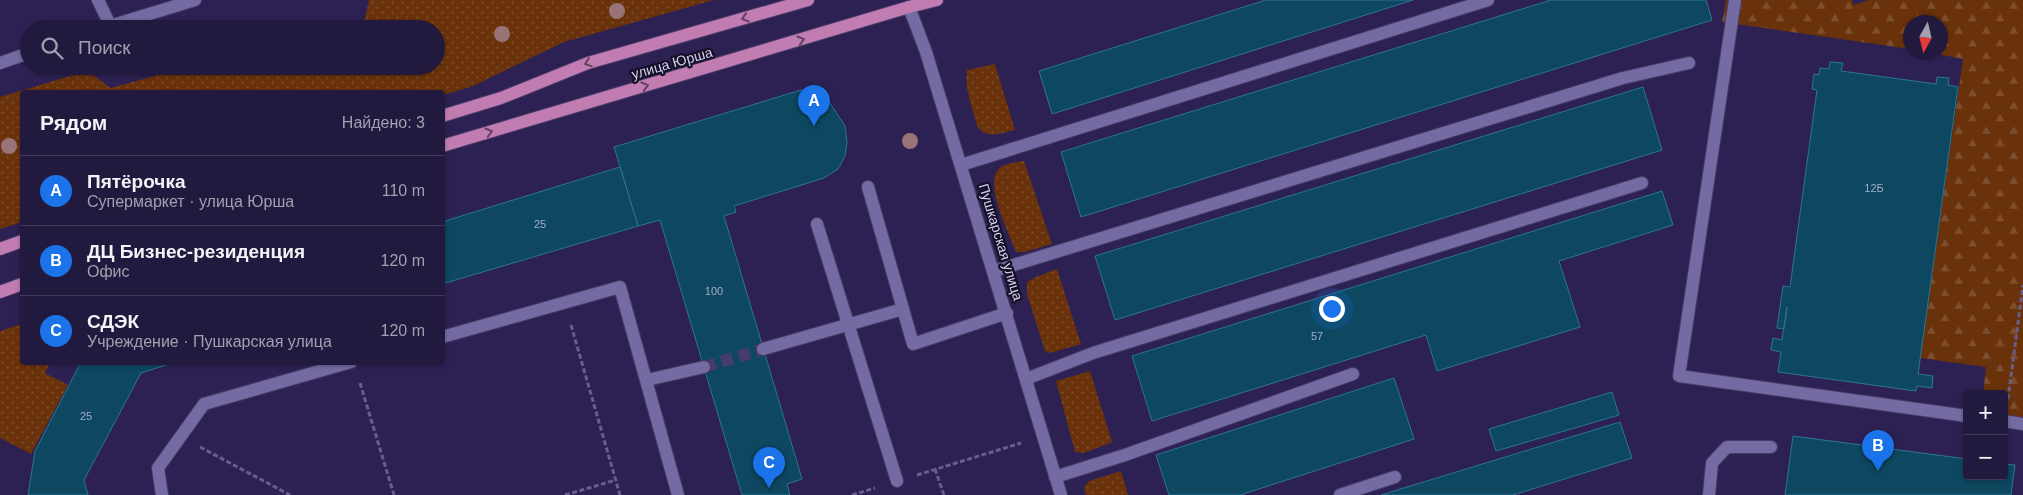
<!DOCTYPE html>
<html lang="ru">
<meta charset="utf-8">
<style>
:root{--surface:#22193e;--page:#2e2649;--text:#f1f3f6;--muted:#a2a0b0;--line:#3f3858;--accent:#1a73e8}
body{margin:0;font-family:Arial,sans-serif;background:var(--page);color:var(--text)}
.controls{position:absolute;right:15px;bottom:15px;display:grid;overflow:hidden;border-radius:5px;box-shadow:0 1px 4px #0004}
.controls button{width:45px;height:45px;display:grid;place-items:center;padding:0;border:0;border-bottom:1px solid var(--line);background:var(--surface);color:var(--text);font:25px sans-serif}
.compass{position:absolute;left:1903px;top:15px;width:45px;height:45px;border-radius:50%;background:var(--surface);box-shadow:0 1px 4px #0004;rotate:188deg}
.you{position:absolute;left:1331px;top:308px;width:18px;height:18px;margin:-12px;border:4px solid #fff;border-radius:50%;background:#1a73e8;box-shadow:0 0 0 8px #1a73e833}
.badge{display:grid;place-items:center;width:32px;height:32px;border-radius:50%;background:var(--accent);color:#fff;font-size:16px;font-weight:700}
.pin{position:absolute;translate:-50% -41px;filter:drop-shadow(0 1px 2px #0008)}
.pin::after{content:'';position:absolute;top:26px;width:18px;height:15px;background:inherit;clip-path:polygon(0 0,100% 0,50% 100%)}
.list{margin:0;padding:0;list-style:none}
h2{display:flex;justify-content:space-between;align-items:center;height:65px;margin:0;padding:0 20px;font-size:21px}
h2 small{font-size:16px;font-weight:400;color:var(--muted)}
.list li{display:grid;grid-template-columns:32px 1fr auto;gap:15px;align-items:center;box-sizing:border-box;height:70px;padding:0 20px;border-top:1px solid var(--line)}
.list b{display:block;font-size:19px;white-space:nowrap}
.list p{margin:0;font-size:16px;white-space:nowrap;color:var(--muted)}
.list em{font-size:16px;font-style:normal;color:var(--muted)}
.icon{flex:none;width:28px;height:28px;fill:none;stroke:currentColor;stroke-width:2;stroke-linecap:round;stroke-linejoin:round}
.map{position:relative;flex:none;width:2023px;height:495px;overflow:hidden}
.search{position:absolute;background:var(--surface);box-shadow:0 1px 4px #0004;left:20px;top:20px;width:425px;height:55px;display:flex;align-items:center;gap:12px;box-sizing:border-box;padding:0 18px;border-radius:28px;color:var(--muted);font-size:19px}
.panel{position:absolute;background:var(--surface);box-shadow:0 1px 4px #0004;left:20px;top:90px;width:425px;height:275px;border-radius:5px}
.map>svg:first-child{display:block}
.grass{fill:url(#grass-dots)}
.forest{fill:url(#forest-firs)}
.building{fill:#0d4760;stroke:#2c7596}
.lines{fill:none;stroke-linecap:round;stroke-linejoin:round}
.minor-tunnel{stroke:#463b6a;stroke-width:12;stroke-dasharray:12 6;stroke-linecap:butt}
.minor-casing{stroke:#483b67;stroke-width:14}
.major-casing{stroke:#483b67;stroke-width:14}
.path{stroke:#675e8a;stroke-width:3;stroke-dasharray:5 2.5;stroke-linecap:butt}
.minor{stroke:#746ba3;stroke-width:12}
.major{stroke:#c17db2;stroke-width:12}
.tree{fill:#987478}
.oneway{stroke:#624165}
.labels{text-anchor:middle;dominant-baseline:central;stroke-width:4.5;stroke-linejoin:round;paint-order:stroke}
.number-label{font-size:11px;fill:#a2adcb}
.street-label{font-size:14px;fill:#d3cfef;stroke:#151026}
</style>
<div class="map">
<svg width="2023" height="495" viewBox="0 0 2023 495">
<defs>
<pattern id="grass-dots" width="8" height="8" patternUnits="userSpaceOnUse" patternTransform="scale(1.25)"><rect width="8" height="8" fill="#69320a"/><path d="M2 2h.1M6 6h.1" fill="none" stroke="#7e4f2e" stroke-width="1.8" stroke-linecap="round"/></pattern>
<pattern id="forest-firs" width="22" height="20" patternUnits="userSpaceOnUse" patternTransform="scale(1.25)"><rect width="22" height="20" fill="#69320a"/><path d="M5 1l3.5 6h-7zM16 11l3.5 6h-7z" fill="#7e4f2e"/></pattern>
</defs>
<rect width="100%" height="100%" fill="#2d2153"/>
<g class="grass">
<polygon points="369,0 714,0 564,42 473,86 443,95 442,92 22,92 22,222 0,229 0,97 87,71 111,88 191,66 436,66 436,29 331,29 365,19"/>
<path d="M995,64L1015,130C1001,133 987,140 977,126C973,109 964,88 967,70Z"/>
<path d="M1024,161L1052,244L1025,252H1016C1010,235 981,179 1001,167C1007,163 1018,162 1024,161Z"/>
<polygon points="1057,269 1081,344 1050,353 1045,351 1027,294 1027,282 1036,277"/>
<polygon points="22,324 22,362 50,363 45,373 68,385 31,454 0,438 0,331"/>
<polygon points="1090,371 1112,442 1084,453 1075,452 1056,381"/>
<polygon points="1121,471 1128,495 1086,495 1084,488 1089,481"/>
</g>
<polygon class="forest" points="1726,0 1852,0 1854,5 1868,0 2023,0 2023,424 2006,421 2007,410 2004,409 2004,394 1983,394 1986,367 1920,358 1963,59 1932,53 1940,52 1940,22 1910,22 1910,49 1722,22"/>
<g class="building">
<polygon points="1266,0 1413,0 1052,114 1039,71"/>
<polygon points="1551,0 1706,0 1712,20 1081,217 1061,152"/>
<polygon points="1830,62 1843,63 1841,71 1936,84 1937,77 1949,78 1948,85 1958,87 1918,374 1933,376 1932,388 1917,386 1916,391 1778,372 1781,352 1771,350 1773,338 1782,340 1787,307 1784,329 1777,328 1783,286 1790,287 1817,90 1812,89 1814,74 1819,75 1820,68 1829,69"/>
<polygon points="1643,87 1662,150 1115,320 1095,256"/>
<polygon points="801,90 815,92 828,100 845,126 847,142 845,156 838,169 824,178 734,206 736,212 724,216 802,479 787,484 790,495 742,495 660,220 638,226 614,147"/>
<polygon points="620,167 638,226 442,284 442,222"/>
<polygon points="1662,191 1673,225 1559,261 1580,327 1437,371 1426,335 1152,421 1132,356"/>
<polygon points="81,362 176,362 141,373 84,480 88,495 28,495 35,451"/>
<polygon points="1394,378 1414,439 1240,495 1169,495 1156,455"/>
<polygon points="1612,392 1619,415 1496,451 1489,429"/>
<polygon points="1620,422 1632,458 1513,495 1381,495"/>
<polygon points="1793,436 1967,459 1967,476 2004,476 2004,464 2015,465 2011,495 1785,495"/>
</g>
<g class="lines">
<polyline class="minor-tunnel" points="704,367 763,349"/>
<defs>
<g id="minor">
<polyline points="98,0 110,25"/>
<polyline points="1735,0 1679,376 1967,416"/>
<polyline points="909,7 926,52 1061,495"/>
<polyline points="100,29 195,0"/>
<polyline points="0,63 29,53"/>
<polyline points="961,165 1488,0"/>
<polyline points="868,187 913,344 1007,313"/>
<polyline points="817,224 897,481"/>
<polyline points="994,271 1623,78 1689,63"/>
<polyline points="442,337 620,287 678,495"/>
<polyline points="763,349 903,309"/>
<polyline points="1026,379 1093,353 1642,183"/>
<polyline points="647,380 704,367"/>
<polyline points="2004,421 2023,424"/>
<polyline points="1055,477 1125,455 1353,374"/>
<polyline points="162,495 158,468 204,404 351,362"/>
<polyline points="1340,495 1395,477"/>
<polyline points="1709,495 1712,463 1727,447 1771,447"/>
</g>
<g id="major">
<polyline points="442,116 501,98 588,63 808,0"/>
<polyline points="442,146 909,7 937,0"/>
<polyline points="0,249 22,241"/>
<polyline points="0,292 22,284"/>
</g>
</defs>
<use href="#minor" class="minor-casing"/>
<use href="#major" class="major-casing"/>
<g class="path">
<polyline points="571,325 620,495"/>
<polyline points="360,383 394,495"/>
<polyline points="2008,399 2023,285"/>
<polyline points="200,447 290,495"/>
<polyline points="935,469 944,495"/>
<polyline points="917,475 1021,443"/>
<polyline points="565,495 616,480"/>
<polyline points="852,495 875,488"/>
</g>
<use href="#minor" class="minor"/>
<use href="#major" class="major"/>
</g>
<g class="tree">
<circle cx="617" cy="11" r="8"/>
<circle cx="502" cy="34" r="8"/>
<circle cx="910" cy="141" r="8"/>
<circle cx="9" cy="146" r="8"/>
</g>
<defs><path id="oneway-chevron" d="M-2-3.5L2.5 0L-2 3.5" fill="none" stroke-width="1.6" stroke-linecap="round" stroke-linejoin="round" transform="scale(1.25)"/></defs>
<g class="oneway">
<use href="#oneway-chevron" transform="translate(745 18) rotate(164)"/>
<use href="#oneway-chevron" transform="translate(801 40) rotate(-16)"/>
<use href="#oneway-chevron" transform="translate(588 63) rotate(161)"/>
<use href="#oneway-chevron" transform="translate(645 86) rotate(-16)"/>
<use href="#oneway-chevron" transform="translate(489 132) rotate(-16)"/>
</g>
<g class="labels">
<g class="number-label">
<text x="1874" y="188">12Б</text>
<text x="540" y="224">25</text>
<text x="714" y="291">100</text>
<text x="1317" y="336">57</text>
<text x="86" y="416">25</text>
</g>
<g class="street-label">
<text transform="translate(672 63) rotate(-16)">улица Юрша</text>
<text transform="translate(1001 242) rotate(73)">Пушкарская улица</text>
</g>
</g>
</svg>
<div class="controls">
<button>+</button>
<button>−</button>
</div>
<svg class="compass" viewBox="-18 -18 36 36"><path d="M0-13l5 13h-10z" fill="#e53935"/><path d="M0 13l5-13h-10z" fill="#a2a0b0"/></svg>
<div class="you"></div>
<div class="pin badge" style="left:814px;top:126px">A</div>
<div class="pin badge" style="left:1878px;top:471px">B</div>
<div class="pin badge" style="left:769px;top:488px">C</div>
<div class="search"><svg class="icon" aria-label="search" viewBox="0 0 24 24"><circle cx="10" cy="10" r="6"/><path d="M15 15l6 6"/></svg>Поиск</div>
<section class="panel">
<h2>Рядом<small>Найдено: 3</small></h2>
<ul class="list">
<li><span class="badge">A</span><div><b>Пятёрочка</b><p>Супермаркет · улица Юрша</p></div><em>110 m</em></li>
<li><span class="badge">B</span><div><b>ДЦ Бизнес-резиденция</b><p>Офис</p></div><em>120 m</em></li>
<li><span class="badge">C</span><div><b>СДЭК</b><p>Учреждение · Пушкарская улица</p></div><em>120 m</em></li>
</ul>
</section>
</div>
